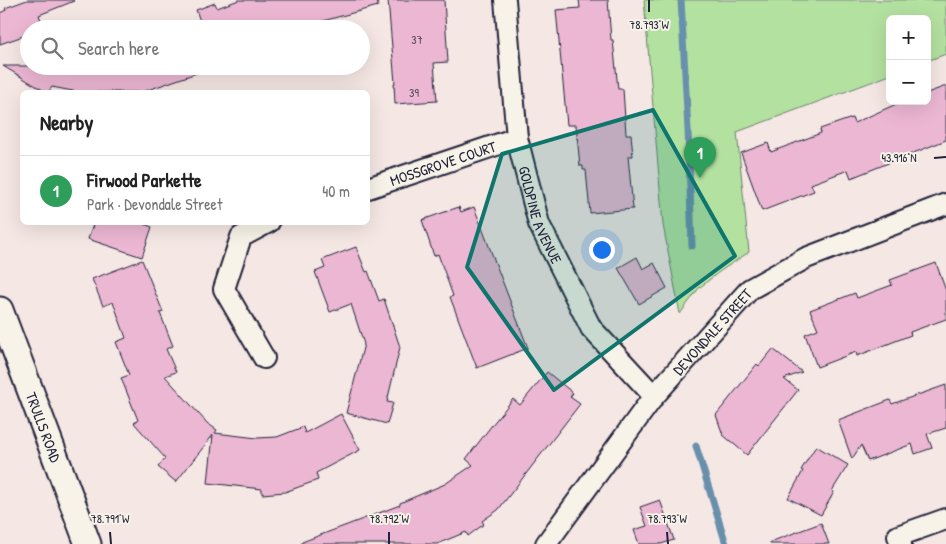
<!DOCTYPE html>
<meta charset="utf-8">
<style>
:root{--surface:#fff;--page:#f2f2f2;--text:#222;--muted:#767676;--line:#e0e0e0;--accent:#d93025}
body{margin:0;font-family:"Patrick Hand",sans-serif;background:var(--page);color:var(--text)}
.controls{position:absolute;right:15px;top:15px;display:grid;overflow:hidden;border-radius:8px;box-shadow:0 5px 20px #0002}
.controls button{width:45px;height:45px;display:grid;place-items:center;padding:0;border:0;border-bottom:1px solid var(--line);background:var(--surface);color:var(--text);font:25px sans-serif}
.you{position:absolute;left:601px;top:249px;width:18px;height:18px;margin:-12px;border:4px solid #fff;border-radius:50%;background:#1a73e8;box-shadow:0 0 0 8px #1a73e833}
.badge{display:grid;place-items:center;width:32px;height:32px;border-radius:50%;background:var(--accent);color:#fff;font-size:16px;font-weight:700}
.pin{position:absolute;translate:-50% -41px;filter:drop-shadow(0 1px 2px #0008)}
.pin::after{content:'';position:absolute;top:26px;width:18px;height:15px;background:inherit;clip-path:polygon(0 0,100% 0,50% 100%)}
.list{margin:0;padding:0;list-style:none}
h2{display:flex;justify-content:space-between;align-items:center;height:65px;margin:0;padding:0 20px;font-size:21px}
h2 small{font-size:16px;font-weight:400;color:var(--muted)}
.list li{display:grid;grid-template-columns:32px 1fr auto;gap:15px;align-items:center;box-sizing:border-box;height:70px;padding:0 20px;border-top:1px solid var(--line)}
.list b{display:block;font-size:19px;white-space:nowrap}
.list p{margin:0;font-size:16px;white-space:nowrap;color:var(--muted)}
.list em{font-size:16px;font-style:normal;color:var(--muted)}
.icon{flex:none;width:28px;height:28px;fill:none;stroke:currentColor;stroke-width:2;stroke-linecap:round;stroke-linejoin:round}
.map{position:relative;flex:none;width:946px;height:544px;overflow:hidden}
.search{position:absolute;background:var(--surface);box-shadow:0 5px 20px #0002;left:20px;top:20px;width:350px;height:55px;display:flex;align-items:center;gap:12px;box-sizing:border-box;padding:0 18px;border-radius:28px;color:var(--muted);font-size:19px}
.panel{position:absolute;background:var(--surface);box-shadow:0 5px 20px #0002;left:20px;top:90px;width:350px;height:135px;border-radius:8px}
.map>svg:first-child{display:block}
.green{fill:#b3e1a0;stroke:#6a826e}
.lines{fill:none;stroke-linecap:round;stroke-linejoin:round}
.stream{stroke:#6790ac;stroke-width:7}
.building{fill:#ecb7d3;stroke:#22223b}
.minor-casing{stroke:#22223b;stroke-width:24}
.tertiary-casing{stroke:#22223b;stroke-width:29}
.minor{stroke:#f7f3e8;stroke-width:20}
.tertiary{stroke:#f7f3e8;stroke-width:25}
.marked{fill:#0f766e;fill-opacity:0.2;stroke:#0f766e;stroke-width:4;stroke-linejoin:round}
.ticks{fill:none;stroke:#22223b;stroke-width:2}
.labels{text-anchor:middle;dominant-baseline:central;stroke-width:4;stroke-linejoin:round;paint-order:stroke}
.number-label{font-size:12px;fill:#544761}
.street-label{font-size:15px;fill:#22223b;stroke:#f7f3e8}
.ticks-label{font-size:12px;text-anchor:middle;fill:#22223b;stroke:#f7f3e8;stroke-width:4;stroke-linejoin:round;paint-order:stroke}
</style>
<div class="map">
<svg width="946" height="544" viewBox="0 0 946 544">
<rect width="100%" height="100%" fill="#f5e7e4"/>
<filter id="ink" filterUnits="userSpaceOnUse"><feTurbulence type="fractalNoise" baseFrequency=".02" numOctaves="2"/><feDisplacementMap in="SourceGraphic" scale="10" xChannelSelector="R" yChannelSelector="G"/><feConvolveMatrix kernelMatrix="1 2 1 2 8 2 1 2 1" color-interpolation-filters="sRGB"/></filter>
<g filter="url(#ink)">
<polygon class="green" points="644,0 946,0 946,54 927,61 927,19 890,19 890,75 737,132 749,252 719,272 699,288 680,314 663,225"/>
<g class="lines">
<g class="stream">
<polyline points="681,0 688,130 692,246"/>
<polyline points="696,446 726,544"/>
</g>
</g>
<g class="building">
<polygon points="27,0 73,0 74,1 39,15 44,28 29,29 29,34 0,44 0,13 6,10 5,8"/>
<polygon points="239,0 377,0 378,6 312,24 314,29 203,29 196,10 215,3 217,8"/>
<polygon points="388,0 444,0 448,62 434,63 437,101 395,104 394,83 395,83"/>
<polygon points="579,0 608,0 611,40 613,40 618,89 623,89 626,134 631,134 633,156 628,156 633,209 590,213 586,170 583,170 583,166 580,166 576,125 567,125 556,10 580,8"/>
<polygon points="3,66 207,66 208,69 142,92 78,92 52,87 48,92 46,92"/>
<polygon points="946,86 946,140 851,178 848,170 811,184 814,191 762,211 741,153 768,143 771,152 821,133 820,129 852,118 854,123 903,101 927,101 927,93"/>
<polygon points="459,207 461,212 474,207 528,348 477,368 450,297 453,296 438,254 434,256 422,220"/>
<polygon points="94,222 139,222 152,227 142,257 88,239"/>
<polygon points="356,247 366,272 368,271 379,301 384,299 400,347 387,402 393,403 387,424 346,413 364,344 351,304 330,312 315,272 325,268 322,260"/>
<polygon points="637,257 643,269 654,263 667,288 639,304 618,268"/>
<polygon points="142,260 163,312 160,313 173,346 166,349 176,372 165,376 207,423 217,430 215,433 257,438 277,437 303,427 305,433 341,414 360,450 316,473 318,480 285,492 262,494 262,489 208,483 213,435 176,482 158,467 165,458 134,423 138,420 121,378 129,375 116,342 126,338 113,302 103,306 92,279"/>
<polygon points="936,263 946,291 946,319 910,332 911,335 857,356 856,352 817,367 805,334 818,329 810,310 855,293 857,298 892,285 890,280"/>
<polygon points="773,349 802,372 784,379 798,390 747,455 723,435 716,415 757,364 759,366"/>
<polygon points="547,372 573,393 570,397 580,404 498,510 482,521 484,524 468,536 466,532 437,544 302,544 302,542 400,505 400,503 445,484 473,465 466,459 492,425 513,399 520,405"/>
<polygon points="946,385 946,428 927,434 932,448 915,454 912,444 868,461 861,445 852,459 838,420 890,400 892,404"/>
<polygon points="816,446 848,465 832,491 834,492 821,515 788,498 803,471 801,470"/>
<polygon points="660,500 674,540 661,544 639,544 634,530 647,526 640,507"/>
<polygon points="821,523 829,544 770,544 770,542"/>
</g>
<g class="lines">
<defs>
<g id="minor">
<path id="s1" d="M505,0L517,138L539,224L591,328L654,396"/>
<path id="s2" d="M368,188L517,138"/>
<polyline points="264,358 224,289 241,237 269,222"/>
<path id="s3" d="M546,544L654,396L750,289L806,258L946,204"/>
<polyline points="901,544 898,536 946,519"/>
</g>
<g id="tertiary">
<path id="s4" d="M0,310L88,544"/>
</g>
</defs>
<use href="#minor" class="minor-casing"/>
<use href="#tertiary" class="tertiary-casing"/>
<use href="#minor" class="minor"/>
<use href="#tertiary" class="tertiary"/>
</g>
</g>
<path class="marked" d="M653,110L735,256L554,390L467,267L502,154Z"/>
<path class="ticks" d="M649,0V12M934,158L946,157M110,532L111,544M389,532V544M667,532L668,544"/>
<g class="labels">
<g class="number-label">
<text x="417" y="39">37</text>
<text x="414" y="92">39</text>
</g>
<g class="street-label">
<text stroke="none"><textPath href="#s2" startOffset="79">MOSSGROVE COURT</textPath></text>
<text stroke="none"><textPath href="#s1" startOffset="219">GOLDPINE AVENUE</textPath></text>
<text stroke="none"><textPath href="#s3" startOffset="270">DEVONDALE STREET</textPath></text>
<text stroke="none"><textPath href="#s4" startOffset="125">TRULLS ROAD</textPath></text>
</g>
</g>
<g class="ticks-label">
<text x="649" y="29">78.793°W</text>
<text x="899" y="162">43.916°N</text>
<text x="110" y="523">78.791°W</text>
<text x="389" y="523">78.792°W</text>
<text x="667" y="523">78.793°W</text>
</g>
</svg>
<div class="controls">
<button>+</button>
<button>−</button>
</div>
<div class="you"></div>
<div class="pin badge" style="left:700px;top:178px;background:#2e9e5b">1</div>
<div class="search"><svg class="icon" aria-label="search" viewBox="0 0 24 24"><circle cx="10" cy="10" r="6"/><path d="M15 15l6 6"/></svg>Search here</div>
<section class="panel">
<h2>Nearby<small></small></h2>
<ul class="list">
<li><span class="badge" style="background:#2e9e5b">1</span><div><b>Firwood Parkette</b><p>Park · Devondale Street</p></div><em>40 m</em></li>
</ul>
</section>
</div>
